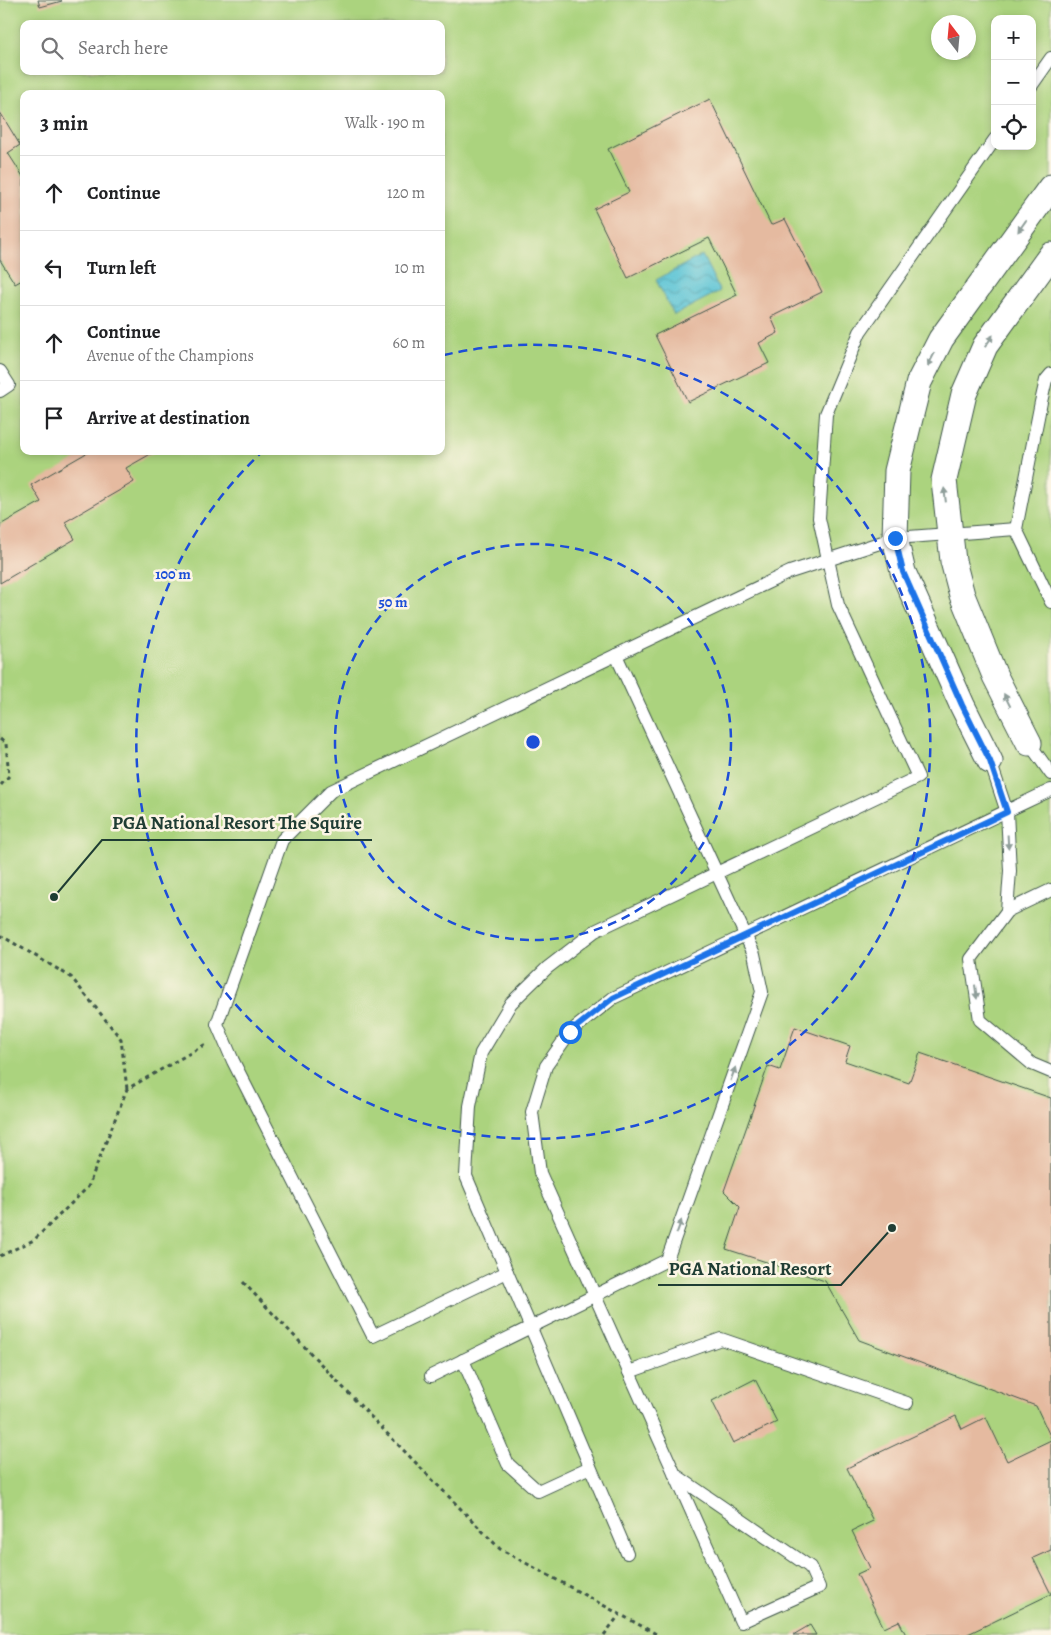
<!DOCTYPE html>
<meta charset="utf-8">
<style>
:root{--surface:#fff;--page:#f6f6f6;--text:#202124;--muted:#757577;--line:#e0e0e0}
body{margin:0;font-family:Alegreya,serif;background:var(--page);color:var(--text)}
.controls{position:absolute;right:15px;top:15px;display:grid;overflow:hidden;border-radius:10px;box-shadow:0 2px 8px #0003}
.controls button{width:45px;height:45px;display:grid;place-items:center;padding:0;border:0;border-bottom:1px solid var(--line);background:var(--surface);color:var(--text);font:25px sans-serif}
.compass{position:absolute;left:931px;top:15px;width:45px;height:45px;border-radius:50%;background:var(--surface);box-shadow:0 2px 8px #0003;rotate:344deg}
.stop{position:absolute;width:15px;height:15px;margin:-11px;border:4px solid #1a73e8;border-radius:50%;background:#fff}
.stop.end{background:#1a73e8;border-color:#fff;box-shadow:0 1px 5px #0008}
.list{margin:0;padding:0;list-style:none}
h2{display:flex;justify-content:space-between;align-items:center;height:65px;margin:0;padding:0 20px;font-size:21px}
h2 small{font-size:16px;font-weight:400;color:var(--muted)}
.list li{display:grid;grid-template-columns:32px 1fr auto;gap:15px;align-items:center;box-sizing:border-box;height:75px;padding:0 20px;border-top:1px solid var(--line)}
.list b{display:block;font-size:19px;white-space:nowrap}
.list p{margin:0;font-size:16px;white-space:nowrap;color:var(--muted)}
.list em{font-size:16px;font-style:normal;color:var(--muted)}
.icon{flex:none;width:28px;height:28px;fill:none;stroke:currentColor;stroke-width:2;stroke-linecap:round;stroke-linejoin:round}
.map{position:relative;flex:none;width:1051px;height:1635px;overflow:hidden}
.search{position:absolute;background:var(--surface);box-shadow:0 2px 8px #0003;left:20px;top:20px;width:425px;height:55px;display:flex;align-items:center;gap:12px;box-sizing:border-box;padding:0 18px;border-radius:10px;color:var(--muted);font-size:19px}
.panel{position:absolute;background:var(--surface);box-shadow:0 2px 8px #0003;left:20px;top:90px;width:425px;height:365px;border-radius:10px}
.map>svg:first-child{display:block}
.green{fill:#abd37e;stroke:#658859;fill-rule:evenodd}
.water{fill:url(#water-waves);stroke:#3d8085}
.building{fill:#e5baa0}
.lines{fill:none;stroke-linecap:round;stroke-linejoin:round}
.service-casing{stroke:#3e5549;stroke-width:14}
.minor-casing{stroke:#3e5549;stroke-width:27}
.path{stroke:#3e5549;stroke-width:3;stroke-dasharray:4 4;stroke-linecap:butt}
.service{stroke:#fff;stroke-width:12}
.minor{stroke:#fff;stroke-width:25}
.oneway{fill:#8f9e9a}
.route{stroke:#1a73e8;stroke-width:6}
.ring{fill:none;stroke:#1d4ed8;stroke-width:2.5;stroke-dasharray:9 6}
.centre{fill:#1d4ed8;stroke:#fcf5e5;stroke-width:2.5}
.ring-label{font-size:15px;text-anchor:middle;font-weight:bold;fill:#1d4ed8;stroke:#fcf5e5;stroke-width:5;stroke-linejoin:round;paint-order:stroke}
.leader{fill:none;stroke:#1f3d34;stroke-width:2}
.callout-dot{fill:#1f3d34;stroke:#fcf5e5;stroke-width:2}
.callout-label{font-size:19px;text-anchor:middle;font-weight:bold;fill:#1f3d34;stroke:#fcf5e5;stroke-width:5;stroke-linejoin:round;paint-order:stroke}
</style>
<div class="map">
<svg width="1051" height="1635" viewBox="0 0 1051 1635">
<defs>
<pattern id="water-waves" width="16" height="10" patternUnits="userSpaceOnUse" patternTransform="scale(1.25)"><rect width="16" height="10" fill="#5bc4d6"/><path d="M0 5q4-4 8 0t8 0" fill="none" stroke="#4ba0ae"/></pattern>
</defs>
<rect width="100%" height="100%" fill="#fcf5e5"/>
<filter id="ink" filterUnits="userSpaceOnUse"><feTurbulence type="fractalNoise" baseFrequency=".02" numOctaves="2"/><feDisplacementMap in="SourceGraphic" scale="10" xChannelSelector="R" yChannelSelector="G"/><feConvolveMatrix kernelMatrix="1 2 1 2 8 2 1 2 1" color-interpolation-filters="sRGB"/></filter>
<filter id="wash" filterUnits="userSpaceOnUse"><feTurbulence type="fractalNoise" baseFrequency=".0096" numOctaves="4" result="noise"/><feDisplacementMap in="SourceGraphic" scale="20" xChannelSelector="R" yChannelSelector="G"/><feGaussianBlur stdDeviation="1.12" result="paint"/><feColorMatrix in="noise" values="0 0 0 0 0 0 0 0 0 0 0 0 0 0 0 0 0 1.4 0 .05"/><feComposite in="paint" operator="in"/></filter>
<g filter="url(#wash)">
<rect width="100%" height="100%" fill="#ede0bf"/>
<path class="green" d="M0,0H1051V1635H0ZM995,19H1032V146H995ZM938,22H968V52H938ZM24,24H441V71H24ZM24,94H441V451H24Z"/>
<polygon class="water" points="702,255 720,291 674,315 656,280"/>
<g id="blocks">
<g class="building">
<polygon points="38,0 61,0 62,1 40,7"/>
<polygon points="710,99 771,225 785,219 822,292 771,317 778,333 759,343 769,363 688,402 655,335 737,295 709,238 628,278 594,209 629,192 608,149"/>
<polygon points="0,112 20,145 8,153 24,178 24,279 15,284 0,260"/>
<polygon points="90,451 156,451 126,468 134,482 65,522 75,539 0,583 0,525 41,502 31,485"/>
<polygon points="795,1027 850,1046 845,1061 909,1083 920,1053 1051,1098 1051,1438 1036,1406 859,1340 825,1281 726,1249 740,1207 724,1191 768,1066 780,1070"/>
<polygon points="755,1379 777,1422 733,1443 712,1401"/>
<polygon points="956,1416 962,1429 986,1417 1007,1461 1051,1440 1051,1550 1033,1558 1051,1594 966,1635 906,1635 899,1621 884,1628 857,1574 870,1568 852,1531 873,1521 847,1468"/>
<polygon points="810,1625 816,1635 793,1635"/>
</g>
</g>
</g>
<g filter="url(#ink)">
<use href="#blocks" fill-opacity="0" stroke="#3e5549" stroke-width="1"/>
<g class="lines">
<defs>
<g id="service">
<polyline points="1032,85 1051,58"/>
<polyline points="0,371 9,385 0,391"/>
<polyline points="1051,374 1046,380 1041,402 1016,529 1051,602"/>
<polyline points="1029,743 1051,774"/>
<polyline points="990,761 1007,812 1010,871 1007,911 971,959 980,1020 1032,1064 1051,1072"/>
<polyline points="1007,911 1051,890"/>
<polyline points="507,1272 373,1336 233,1061 217,1024 282,840 331,791 790,572 895,538 1016,529"/>
<polyline points="463,1360 508,1464 538,1491 590,1467"/>
<polyline points="629,1372 721,1339 907,1403"/>
<polyline points="431,1376 667,1260 762,992 754,954 616,655"/>
<polyline points="674,1474 810,1567 819,1587 741,1622 540,1173 532,1112 546,1066 570,1032 613,998 1051,790"/>
<polyline points="627,1553 466,1176 470,1106 481,1053 511,1003 547,968 595,931 918,777 838,605 819,518 826,414 860,332 995,139"/>
</g>
<g id="minor">
<polyline points="1029,743 995,676 962,595 953,561 944,480 964,394 985,346 1051,255"/>
<polyline points="990,761 962,705 903,572 895,538 897,471 919,382 941,339 1051,187"/>
</g>
</defs>
<use href="#service" class="service-casing"/>
<use href="#minor" class="minor-casing"/>
<g class="path">
<polyline points="0,739 6,744 9,776 0,786"/>
<polyline points="0,935 71,977 121,1039 127,1089"/>
<polyline points="0,1256 34,1240 88,1187 127,1089 206,1044"/>
<polyline points="243,1282 374,1420 500,1549 658,1635"/>
<polyline points="604,1635 620,1614"/>
</g>
<use href="#service" class="service"/>
<use href="#minor" class="minor"/>
</g>
<defs><path id="oneway-solid" d="M-6-.8H1V-3.2L6.5 0L1 3.2V.8H-6Z" transform="scale(1.25)"/></defs>
<g class="oneway">
<use href="#oneway-solid" transform="translate(1022 226) rotate(125)"/>
<use href="#oneway-solid" transform="translate(989 341) rotate(-56)"/>
<use href="#oneway-solid" transform="translate(931 360) rotate(117)"/>
<use href="#oneway-solid" transform="translate(945 495) rotate(-97)"/>
<use href="#oneway-solid" transform="translate(1007 700) rotate(-117)"/>
<use href="#oneway-solid" transform="translate(1008 842) rotate(87)"/>
<use href="#oneway-solid" transform="translate(976 992) rotate(82)"/>
<use href="#oneway-solid" transform="translate(733 1074) rotate(-70)"/>
<use href="#oneway-solid" transform="translate(679 1227) rotate(-70)"/>
</g>
</g>
<g class="lines" filter="url(#ink)">
<polyline class="route" points="570,1032 613,998 1007,812 990,761 962,705 903,572 895,538"/>
</g>
<g class="ring">
<circle cx="533" cy="742" r="198"/>
<path d="M444 355A397 397 0 1 1 262 452"/>
</g>
<circle cx="533" cy="742" r="8" class="centre"/>
<g class="ring-label">
<text x="173" y="579">100 m</text>
<text x="393" y="607">50 m</text>
</g>
<path class="leader" d="M54 897L102 840H372M892 1228L841 1285H658"/>
<g class="callout-dot">
<circle cx="54" cy="897" r="5"/>
<circle cx="892" cy="1228" r="5"/>
</g>
<g class="callout-label">
<text x="237" y="829">PGA National Resort The Squire</text>
<text x="750" y="1275">PGA National Resort</text>
</g>
</svg>
<div class="controls">
<button>+</button>
<button>−</button>
<button><svg class="icon" aria-label="locate" viewBox="0 0 24 24"><circle cx="12" cy="12" r="6"/><path d="M12 2v4M12 18v4M2 12h4M18 12h4"/></svg></button>
</div>
<svg class="compass" viewBox="-18 -18 36 36"><path d="M0-13l5 13h-10z" fill="#e53935"/><path d="M0 13l5-13h-10z" fill="#757577"/></svg>
<div class="stop" style="left:570px;top:1032px"></div>
<div class="stop end" style="left:895px;top:538px"></div>
<div class="search"><svg class="icon" aria-label="search" viewBox="0 0 24 24"><circle cx="10" cy="10" r="6"/><path d="M15 15l6 6"/></svg>Search here</div>
<section class="panel">
<h2>3 min<small>Walk · 190 m</small></h2>
<ul class="list">
<li><svg class="icon" aria-label="ahead" viewBox="0 0 24 24"><path d="M12 20V5M6 11l6-6 6 6"/></svg><div><b>Continue</b></div><em>120 m</em></li>
<li><svg class="icon" aria-label="left" viewBox="0 0 24 24"><path d="M17 20v-9H6M10 6l-5 5 5 5"/></svg><div><b>Turn left</b></div><em>10 m</em></li>
<li><svg class="icon" aria-label="ahead" viewBox="0 0 24 24"><path d="M12 20V5M6 11l6-6 6 6"/></svg><div><b>Continue</b><p>Avenue of the Champions</p></div><em>60 m</em></li>
<li><svg class="icon" aria-label="arrive" viewBox="0 0 24 24"><path d="M6 21V4h12l-3 4 3 4H6"/></svg><div><b>Arrive at destination</b></div></li>
</ul>
</section>
</div>
